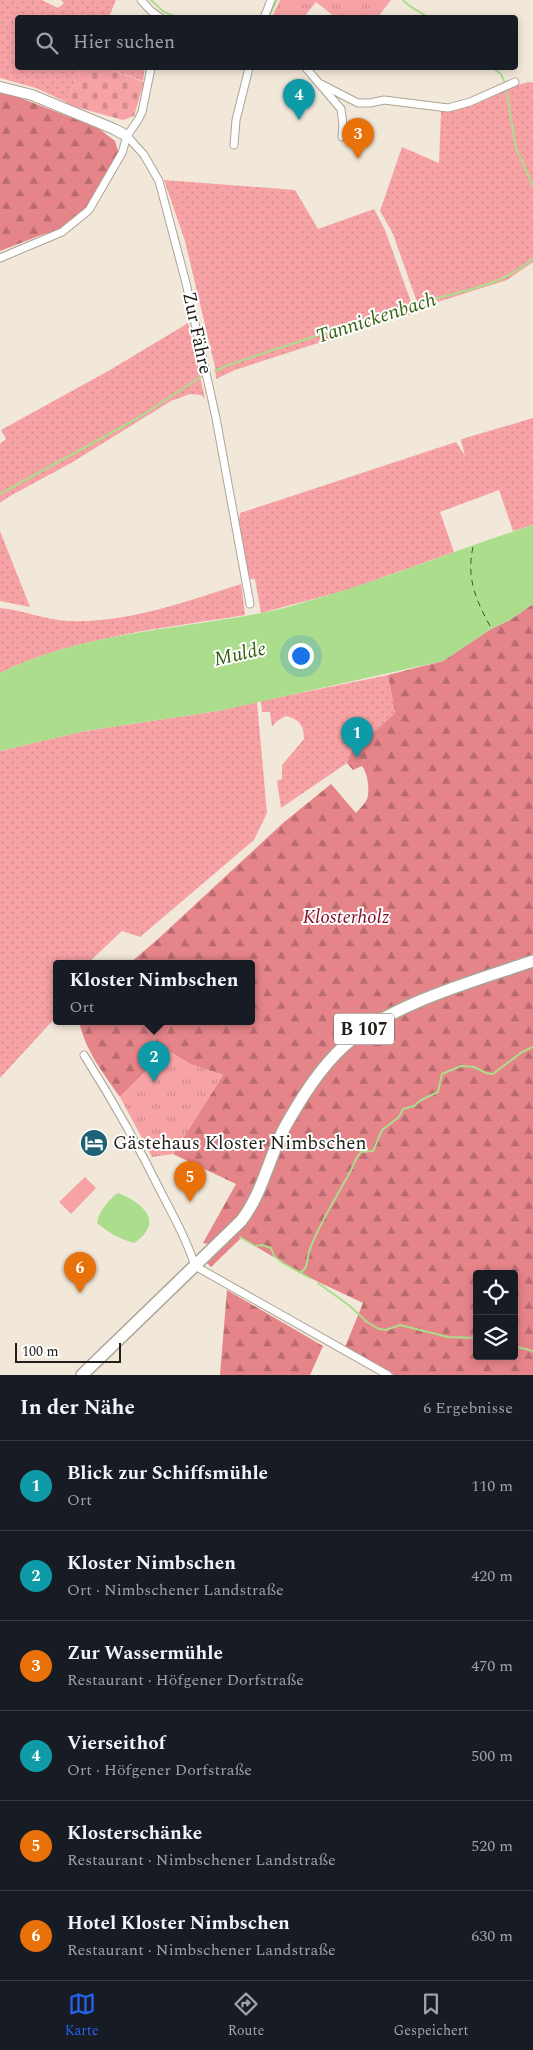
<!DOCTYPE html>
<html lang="de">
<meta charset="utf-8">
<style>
:root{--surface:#171b24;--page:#20242c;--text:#f1f3f6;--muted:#9ea1a6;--line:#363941;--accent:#2563eb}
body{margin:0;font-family:Spectral,serif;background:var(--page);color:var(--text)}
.controls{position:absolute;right:15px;bottom:15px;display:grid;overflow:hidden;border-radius:5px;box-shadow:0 2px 8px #0003}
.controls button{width:45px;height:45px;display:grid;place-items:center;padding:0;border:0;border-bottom:1px solid var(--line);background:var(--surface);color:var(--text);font:25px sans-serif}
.scale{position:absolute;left:15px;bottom:12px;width:106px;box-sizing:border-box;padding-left:5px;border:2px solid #211d18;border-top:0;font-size:14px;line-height:18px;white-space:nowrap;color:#211d18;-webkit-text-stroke:4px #fff;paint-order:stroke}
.you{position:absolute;left:300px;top:655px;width:18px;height:18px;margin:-12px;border:4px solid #fff;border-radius:50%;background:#1a73e8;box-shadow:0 0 0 8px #1a73e833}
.badge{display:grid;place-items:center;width:32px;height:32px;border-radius:50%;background:var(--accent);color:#fff;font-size:16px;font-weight:700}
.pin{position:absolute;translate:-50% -41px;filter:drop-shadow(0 1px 2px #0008)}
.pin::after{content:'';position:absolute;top:26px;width:18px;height:15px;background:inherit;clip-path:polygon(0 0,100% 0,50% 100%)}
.popup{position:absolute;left:53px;top:960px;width:202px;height:65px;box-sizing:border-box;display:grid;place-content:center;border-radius:5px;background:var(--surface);filter:drop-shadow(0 1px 4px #0005);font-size:16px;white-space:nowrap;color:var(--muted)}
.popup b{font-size:19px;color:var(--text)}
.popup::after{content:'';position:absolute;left:50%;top:100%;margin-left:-10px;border:10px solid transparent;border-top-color:var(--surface)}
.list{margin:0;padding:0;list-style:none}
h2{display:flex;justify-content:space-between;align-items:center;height:65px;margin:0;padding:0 20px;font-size:21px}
h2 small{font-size:16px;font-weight:400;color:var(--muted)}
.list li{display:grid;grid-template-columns:32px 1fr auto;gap:15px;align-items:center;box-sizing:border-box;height:90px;padding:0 20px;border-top:1px solid var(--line)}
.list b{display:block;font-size:19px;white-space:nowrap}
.list p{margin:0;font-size:16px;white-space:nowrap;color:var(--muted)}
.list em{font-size:16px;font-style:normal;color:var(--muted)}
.icon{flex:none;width:28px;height:28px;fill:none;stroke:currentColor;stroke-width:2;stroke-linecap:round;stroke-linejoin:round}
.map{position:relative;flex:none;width:533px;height:1375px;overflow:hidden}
.search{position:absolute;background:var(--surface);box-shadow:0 2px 8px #0003;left:15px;right:15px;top:15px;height:55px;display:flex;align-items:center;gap:12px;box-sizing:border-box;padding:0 18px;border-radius:5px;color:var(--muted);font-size:19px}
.sheet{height:605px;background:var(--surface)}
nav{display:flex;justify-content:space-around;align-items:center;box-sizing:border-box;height:70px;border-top:1px solid var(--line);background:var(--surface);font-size:14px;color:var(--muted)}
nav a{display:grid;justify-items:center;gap:2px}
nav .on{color:var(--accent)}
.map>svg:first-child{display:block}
.grass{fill:url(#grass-dots)}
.forest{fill:url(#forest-firs);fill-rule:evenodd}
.cemetery{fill:url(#cemetery-stones)}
.park{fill:url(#park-tufts)}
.garden{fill:#f7a2a5}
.water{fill:#abdd8d}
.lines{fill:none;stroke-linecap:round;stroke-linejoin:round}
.stream{stroke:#abdd8d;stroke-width:2}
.ferry{stroke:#376311;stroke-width:1;stroke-dasharray:6 5;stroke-linecap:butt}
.street-casing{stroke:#ada397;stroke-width:9}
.secondary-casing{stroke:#ada397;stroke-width:12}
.primary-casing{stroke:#ada397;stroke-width:14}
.street{stroke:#fff;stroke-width:7}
.secondary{stroke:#fff;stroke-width:10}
.primary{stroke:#fff;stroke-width:11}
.labels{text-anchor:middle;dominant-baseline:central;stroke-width:4;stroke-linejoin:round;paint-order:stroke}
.shield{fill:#fff;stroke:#64615d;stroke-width:1}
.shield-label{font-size:18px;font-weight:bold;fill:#211d18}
.street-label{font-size:19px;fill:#211d18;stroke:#fff}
.park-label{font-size:19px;font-style:italic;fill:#850f29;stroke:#fff}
.poi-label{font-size:19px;fill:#211d18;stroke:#fff;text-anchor:start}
.water-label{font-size:20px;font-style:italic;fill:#376311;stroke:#fff}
</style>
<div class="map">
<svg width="533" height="1375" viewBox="0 0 533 1375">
<defs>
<pattern id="grass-dots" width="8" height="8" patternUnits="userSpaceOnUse" patternTransform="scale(1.25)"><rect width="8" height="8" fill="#f7a2a5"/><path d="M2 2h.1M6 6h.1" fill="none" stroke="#d38b8d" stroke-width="1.8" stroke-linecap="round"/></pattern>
<pattern id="forest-firs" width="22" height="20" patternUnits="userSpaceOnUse" patternTransform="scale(1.25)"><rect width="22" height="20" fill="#e58489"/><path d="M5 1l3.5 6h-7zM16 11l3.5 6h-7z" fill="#b96b6f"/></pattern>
<pattern id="cemetery-stones" width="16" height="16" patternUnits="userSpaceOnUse" patternTransform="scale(1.25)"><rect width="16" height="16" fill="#f7a2a5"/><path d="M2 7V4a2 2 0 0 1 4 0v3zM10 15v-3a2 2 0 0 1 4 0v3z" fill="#d38b8d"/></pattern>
<pattern id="park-tufts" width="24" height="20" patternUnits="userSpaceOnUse" patternTransform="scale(1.25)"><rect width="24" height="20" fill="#f7a2a5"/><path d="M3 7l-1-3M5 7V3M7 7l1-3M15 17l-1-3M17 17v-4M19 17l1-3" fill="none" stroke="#d38b8d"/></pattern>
</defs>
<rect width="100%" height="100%" fill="#f2e8da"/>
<g class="grass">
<polygon points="0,0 42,0 58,8 64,3 61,0 116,0 109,17 18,18 18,68 81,68 66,102 36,88 0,78"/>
<polygon points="106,68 145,68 143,81"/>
<polygon points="529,82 533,83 533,262 507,280 419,308 393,234 380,211 402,147 439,163 441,111 479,103 513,86"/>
<polygon points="164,180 295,190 318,229 374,209 385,230 415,313 374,325 235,370 216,379 215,367 185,241"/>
<polygon points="188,323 205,399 201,395 190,394 171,401 71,463 10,496 0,503 0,444 6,439 1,430 110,370"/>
<polygon points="533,418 533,525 513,531 499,490 440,512 454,552 347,590 261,613 255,579 245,579 237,536 240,513 456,442 465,456 461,440 462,439"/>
<polygon points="0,531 30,607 0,601"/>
<path d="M241,584L245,615C166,628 72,637 0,673V608C23,610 46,620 68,621C128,623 185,602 241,584Z"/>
<path d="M388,675L395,713L350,754L347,763L281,808L277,781L282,779V765L304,739C304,725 299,719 286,716L277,721L272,727L270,712H262L261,701Z"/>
<polygon points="257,702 267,813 254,840 140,937 122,931 88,963 56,963 56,1017 0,1078 0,751 85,731 218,711"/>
</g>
<g class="forest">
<polygon points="0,90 98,128 115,141 119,154 87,210 61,230 44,234 0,251"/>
<path d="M533,604V957L445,989L332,1052L248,1205L222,1236L208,1244L203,1243L236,1184L173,1154L223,1075L190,1064L167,1050L120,1097C103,1073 85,1050 79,1021H252V963H130L158,939L283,823L331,784L356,813C359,809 365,804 367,799C370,790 368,774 362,766L353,770L347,763L350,754L395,713L388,675L443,661L491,629L510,620Z"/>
<path d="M533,964V1375H394L345,1347L363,1303L306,1276L241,1238L211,1267L207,1263L236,1233L289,1129L311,1092L329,1067L364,1034L426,1003ZM477,1274H514V1356H477Z"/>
<polygon points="227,1290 323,1346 310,1375 220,1375"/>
</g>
<polygon class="cemetery" points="81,68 106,68 144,82 134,116 123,120 65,104"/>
<g class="park">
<polygon points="280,0 391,0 378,17 335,17 316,2 304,17 272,17"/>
<polygon points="167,1050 190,1064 223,1075 173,1154 152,1157 120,1097"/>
</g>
<polygon class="garden" points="85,1177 96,1188 71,1214 59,1202"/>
<g class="water">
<path d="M533,525V604L510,620L491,629L443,661L218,711L85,731L0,751V673C84,631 181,630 271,611C287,608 303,602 319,598C391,577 461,548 533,525Z"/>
<path d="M118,1193C143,1203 165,1222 134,1243C120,1239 107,1232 97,1223C98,1212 109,1199 118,1193Z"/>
</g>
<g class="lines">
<g class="stream">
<polyline points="151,0 164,12 180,18"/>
<path d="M403,0C411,9 419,10 428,18"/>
<polyline points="268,18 277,0"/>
<polyline points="493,68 501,74 505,83"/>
<polyline points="506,88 516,148 533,186"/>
<path d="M215,371L228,365C289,345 351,324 413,305C453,292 501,288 533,258"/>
<polyline points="0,494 138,418 202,376"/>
<polyline points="240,1237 255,1246 262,1245 271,1248 274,1256 283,1263 310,1278"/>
<path d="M300,1273C310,1267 306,1258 310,1249C320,1222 336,1198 350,1172C354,1165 355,1158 361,1152L373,1151L382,1130L399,1117L403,1109L414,1106L421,1100L438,1092L442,1074L461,1066L474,1067L486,1073L493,1074L522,1052L533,1047"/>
<polyline points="318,1283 350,1306 367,1322 379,1329 386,1330 400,1325 448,1337 477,1338"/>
<polyline points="514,1346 533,1351"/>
</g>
<path class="ferry" d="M473,547C466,578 476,600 490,626"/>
<defs>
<g id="street">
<polyline points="141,0 151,11 161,18"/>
<polyline points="264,18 271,0"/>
<polyline points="306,68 341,109 343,125 342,137"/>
<polyline points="321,84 358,103 370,103 384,100 448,108 470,102 515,82"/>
<polyline points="127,136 144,155 159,181 186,283 216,418 250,604"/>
<polyline points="234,145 236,120 249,68"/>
<polyline points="0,258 62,232 89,210 122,153 127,136 138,120 142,112 151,68"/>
<path d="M84,1055C113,1101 139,1147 163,1196C175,1219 187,1241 195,1266L388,1375"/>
</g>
<polyline id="secondary" points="0,87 32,95 114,129 127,136"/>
<path id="primary" d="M82,1375L241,1221C263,1193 269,1156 286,1125C302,1097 320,1068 344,1046C389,1004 475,981 533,961"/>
</defs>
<use href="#street" class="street-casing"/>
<use href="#secondary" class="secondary-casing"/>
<use href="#primary" class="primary-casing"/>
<use href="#street" class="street"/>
<use href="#secondary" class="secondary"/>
<use href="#primary" class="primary"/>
</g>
<defs>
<symbol id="hotel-disc" viewBox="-11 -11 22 22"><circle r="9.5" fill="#1f6175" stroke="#fff"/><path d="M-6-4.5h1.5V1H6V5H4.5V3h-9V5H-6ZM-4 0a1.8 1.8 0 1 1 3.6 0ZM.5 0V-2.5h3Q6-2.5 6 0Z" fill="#fff"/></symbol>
</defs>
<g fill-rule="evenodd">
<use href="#hotel-disc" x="78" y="1127" width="32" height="32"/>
</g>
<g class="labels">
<rect class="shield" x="334" y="1013.5" width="60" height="31" rx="4"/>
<g class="shield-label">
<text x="364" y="1029">B 107</text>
</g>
<g class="street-label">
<text transform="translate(197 333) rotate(78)">Zur Fähre</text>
</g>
<g class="park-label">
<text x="346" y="917">Klosterholz</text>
</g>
<g class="poi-label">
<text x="113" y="1143">Gästehaus Kloster Nimbschen</text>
</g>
<g class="water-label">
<text transform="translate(376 318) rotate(-18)">Tannickenbach</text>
<text transform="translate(240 654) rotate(-13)">Mulde</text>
</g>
</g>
</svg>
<div class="controls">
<button><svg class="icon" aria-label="locate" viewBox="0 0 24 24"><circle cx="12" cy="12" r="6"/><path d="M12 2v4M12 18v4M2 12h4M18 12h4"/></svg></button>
<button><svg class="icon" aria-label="layers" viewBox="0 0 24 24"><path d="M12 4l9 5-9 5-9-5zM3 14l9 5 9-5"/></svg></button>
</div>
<div class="scale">100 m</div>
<div class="you"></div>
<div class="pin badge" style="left:357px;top:758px;background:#0f9aa8">1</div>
<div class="pin badge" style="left:154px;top:1082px;background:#0f9aa8">2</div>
<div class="popup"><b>Kloster Nimbschen</b>Ort</div>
<div class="pin badge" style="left:358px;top:159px;background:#e8710a">3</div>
<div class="pin badge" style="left:299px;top:120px;background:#0f9aa8">4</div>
<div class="pin badge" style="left:190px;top:1202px;background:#e8710a">5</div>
<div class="pin badge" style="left:80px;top:1293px;background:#e8710a">6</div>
<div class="search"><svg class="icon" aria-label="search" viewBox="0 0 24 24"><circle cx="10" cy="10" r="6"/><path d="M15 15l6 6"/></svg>Hier suchen</div>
</div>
<section class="sheet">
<h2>In der Nähe<small>6 Ergebnisse</small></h2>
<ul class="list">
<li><span class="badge" style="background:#0f9aa8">1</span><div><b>Blick zur Schiffsmühle</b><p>Ort</p></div><em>110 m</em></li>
<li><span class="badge" style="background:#0f9aa8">2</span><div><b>Kloster Nimbschen</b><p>Ort · Nimbschener Landstraße</p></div><em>420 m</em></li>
<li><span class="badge" style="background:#e8710a">3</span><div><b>Zur Wassermühle</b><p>Restaurant · Höfgener Dorfstraße</p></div><em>470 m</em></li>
<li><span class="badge" style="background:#0f9aa8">4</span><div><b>Vierseithof</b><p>Ort · Höfgener Dorfstraße</p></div><em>500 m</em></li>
<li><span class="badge" style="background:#e8710a">5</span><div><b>Klosterschänke</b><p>Restaurant · Nimbschener Landstraße</p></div><em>520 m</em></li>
<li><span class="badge" style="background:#e8710a">6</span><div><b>Hotel Kloster Nimbschen</b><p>Restaurant · Nimbschener Landstraße</p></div><em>630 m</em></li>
</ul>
</section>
<nav>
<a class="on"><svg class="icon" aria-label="map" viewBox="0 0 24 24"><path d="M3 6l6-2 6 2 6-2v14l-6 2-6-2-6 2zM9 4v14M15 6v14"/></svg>Karte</a>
<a><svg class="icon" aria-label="directions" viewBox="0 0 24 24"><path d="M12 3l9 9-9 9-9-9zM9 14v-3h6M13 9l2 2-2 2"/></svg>Route</a>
<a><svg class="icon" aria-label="saved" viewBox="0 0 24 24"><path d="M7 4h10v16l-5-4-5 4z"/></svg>Gespeichert</a>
</nav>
